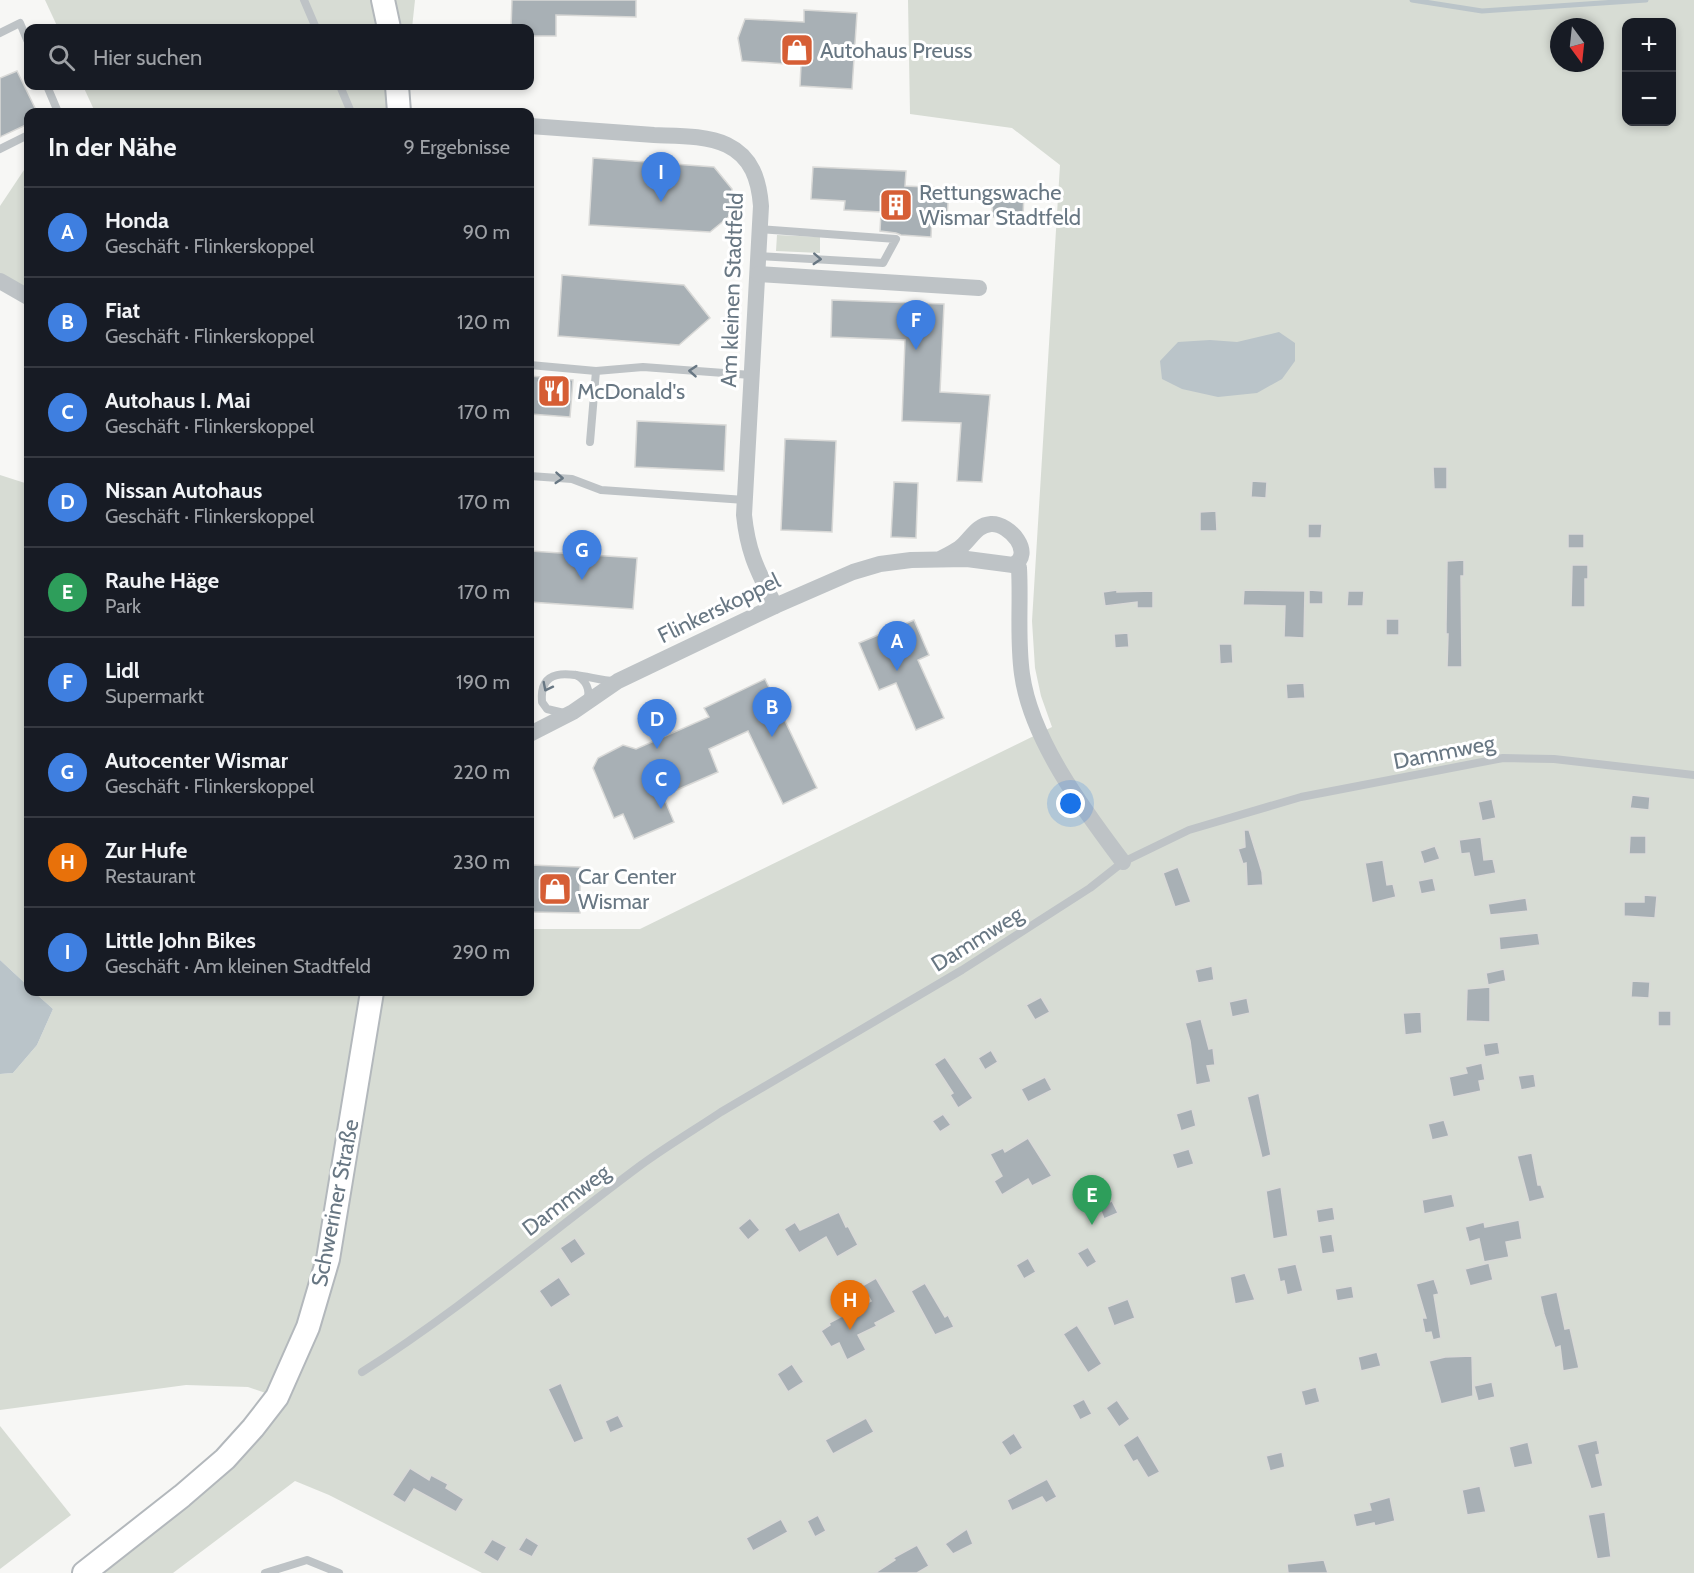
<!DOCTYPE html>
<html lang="de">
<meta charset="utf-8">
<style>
:root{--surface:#171b24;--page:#20242c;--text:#f1f3f6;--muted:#9ea1a6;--line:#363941;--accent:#d65e35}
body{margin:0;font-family:Cabin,sans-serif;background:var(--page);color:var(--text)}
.controls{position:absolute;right:18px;top:18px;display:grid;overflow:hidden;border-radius:12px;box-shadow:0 3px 9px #0003}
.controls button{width:54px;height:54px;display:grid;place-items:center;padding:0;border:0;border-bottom:2px solid var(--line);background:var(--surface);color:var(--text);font:30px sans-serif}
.compass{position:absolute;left:1550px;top:18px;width:54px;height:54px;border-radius:50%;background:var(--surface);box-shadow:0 3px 9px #0003;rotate:165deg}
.you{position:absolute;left:1071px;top:804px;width:21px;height:21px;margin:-15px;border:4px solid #fff;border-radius:50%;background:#1a73e8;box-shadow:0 0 0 9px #1a73e833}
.badge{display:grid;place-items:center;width:39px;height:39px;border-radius:50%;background:var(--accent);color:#fff;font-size:20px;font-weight:700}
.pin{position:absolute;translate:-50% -50px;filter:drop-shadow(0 2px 3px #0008)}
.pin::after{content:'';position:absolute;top:32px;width:21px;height:18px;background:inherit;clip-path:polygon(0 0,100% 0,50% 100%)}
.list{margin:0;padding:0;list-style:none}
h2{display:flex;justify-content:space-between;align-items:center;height:78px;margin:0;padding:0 24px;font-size:26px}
h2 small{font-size:20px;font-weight:400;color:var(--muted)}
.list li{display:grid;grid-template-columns:39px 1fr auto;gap:18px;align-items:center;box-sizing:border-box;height:90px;padding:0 24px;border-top:2px solid var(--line)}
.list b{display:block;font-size:22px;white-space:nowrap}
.list p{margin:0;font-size:20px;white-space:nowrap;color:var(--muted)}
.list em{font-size:20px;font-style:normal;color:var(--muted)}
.icon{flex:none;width:33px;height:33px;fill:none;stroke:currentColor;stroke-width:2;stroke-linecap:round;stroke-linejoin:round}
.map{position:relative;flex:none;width:1694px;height:1573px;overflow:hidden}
.search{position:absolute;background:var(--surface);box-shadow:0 3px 9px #0003;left:24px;top:24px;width:510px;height:66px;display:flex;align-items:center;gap:15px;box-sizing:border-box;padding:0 21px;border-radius:12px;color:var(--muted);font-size:22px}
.panel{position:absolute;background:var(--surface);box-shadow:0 3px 9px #0003;left:24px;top:108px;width:510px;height:888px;border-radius:12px}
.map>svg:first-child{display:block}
.green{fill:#d7dcd4;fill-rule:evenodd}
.water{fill:#bac4c9}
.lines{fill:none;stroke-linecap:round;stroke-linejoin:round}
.stream{stroke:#bac4c9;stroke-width:5}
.building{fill:#a8b0b5;stroke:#d9d9d7;stroke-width:1.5}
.secondary-casing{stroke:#b3b8bc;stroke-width:26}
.service{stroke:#bec3c6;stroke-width:8}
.minor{stroke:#bec3c6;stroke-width:16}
.secondary{stroke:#fff;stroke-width:22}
.oneway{stroke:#687783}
.labels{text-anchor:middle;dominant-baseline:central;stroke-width:6;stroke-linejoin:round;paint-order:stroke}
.poi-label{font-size:22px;fill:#687783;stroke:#fff;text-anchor:start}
.street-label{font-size:22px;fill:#687783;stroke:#fff}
</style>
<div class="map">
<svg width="1694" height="1573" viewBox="0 0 1694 1573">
<rect width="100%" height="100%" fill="#f7f7f5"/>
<g class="green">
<polygon points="45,0 415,0 412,28 58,28"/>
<path d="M908,0H1694V1573H482L329,1495L295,1481L173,1573H84L277,1397L248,1387L186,1385L0,1410V1074L13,1073L37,1045L53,1009L34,992H530V929H640L1052,727L1041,696L1035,668L1032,621L1060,165L1012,128L910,114ZM1626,22H1672V122H1626ZM1559,27H1595V63H1559Z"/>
<polygon points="83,86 408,86 406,112 95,112"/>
<polygon points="28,164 28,297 0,281 0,206"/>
<polygon points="777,235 820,237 820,253 776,251"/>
<polygon points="0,475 28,484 28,986 0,960"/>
<polygon points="0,1426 71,1515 0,1569"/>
</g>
<g class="water">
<polygon points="1279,332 1295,343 1295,361 1282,379 1257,393 1218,397 1182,389 1162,379 1160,361 1178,342 1210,340 1237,342"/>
<polygon points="0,960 28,986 28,992 34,992 53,1009 37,1045 13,1073 0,1074"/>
</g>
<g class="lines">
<polyline class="stream" points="1412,0 1482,11 1646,0"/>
</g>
<g class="building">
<polygon points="512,0 636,0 636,17 556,15 556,36 530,36 530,28 511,28"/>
<polygon points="804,10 857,13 852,89 800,86 801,65 742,61 738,38 745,19 804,22"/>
<polygon points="17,71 37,112 28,112 28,124 0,137 0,78"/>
<polygon points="593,158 714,167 732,189 731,215 710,232 589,225"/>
<polygon points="813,167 906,171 905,186 949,188 947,217 932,216 931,237 901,235 896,233 880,231 881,212 844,210 845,201 811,199"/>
<polygon points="993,191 1024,192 1023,217 992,217"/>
<polygon points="562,275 684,285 710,318 679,345 558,336"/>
<polygon points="832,300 944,304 940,392 990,395 982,482 957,481 961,423 902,421 905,340 831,337"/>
<polygon points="530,376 573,380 570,417 530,414"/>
<polygon points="637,421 726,425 724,471 635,467"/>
<polygon points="785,439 836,441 832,532 781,530"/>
<polygon points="1433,467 1447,467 1447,489 1434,489"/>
<polygon points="1252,481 1267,482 1266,498 1251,497"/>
<polygon points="894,482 918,483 916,538 891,537"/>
<polygon points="1216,511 1217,531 1200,531 1200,512"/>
<polygon points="1308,524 1322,524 1321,538 1308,538"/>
<rect x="1568" y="534" width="16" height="14"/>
<polygon points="530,551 637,558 633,609 530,602"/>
<polygon points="1464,560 1464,576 1461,576 1462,667 1447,667 1448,634 1446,634 1446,625 1447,561"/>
<polygon points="1572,565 1588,565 1588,579 1585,579 1585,607 1571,607"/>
<polygon points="1117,590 1117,592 1153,591 1153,608 1137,608 1137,602 1105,606 1103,592"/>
<polygon points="1244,590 1305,591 1304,638 1284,637 1285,606 1243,605"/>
<polygon points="1309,590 1323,591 1323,604 1309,604"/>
<polygon points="1348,591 1364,591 1363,606 1347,606"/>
<rect x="1386" y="619" width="13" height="16"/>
<polygon points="914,620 929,655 918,660 944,718 916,730 896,683 879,690 859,643"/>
<polygon points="1128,633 1129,647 1115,648 1114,634"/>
<polygon points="1219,644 1232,644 1233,663 1220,664"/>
<polygon points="765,679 817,788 783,804 748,731 709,749 718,772 663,796 674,822 634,839 623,814 614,818 593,768 598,758 623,745 636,749 709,717 704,708"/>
<polygon points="1304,683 1305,698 1287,699 1286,684"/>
<polygon points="1632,795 1650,797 1649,810 1630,808"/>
<polygon points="1492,799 1496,818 1482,821 1478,802"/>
<polygon points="1244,830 1249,830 1262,872 1263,885 1247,886 1246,863 1243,864 1238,849 1245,847"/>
<polygon points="1630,836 1646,836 1646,854 1629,854"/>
<polygon points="1481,837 1484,860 1493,859 1496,873 1474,877 1469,853 1461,854 1459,840"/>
<polygon points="1435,846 1440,859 1424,864 1420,851"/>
<polygon points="1383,860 1387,885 1393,884 1396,897 1372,903 1365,863"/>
<polygon points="530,865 580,867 580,913 530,912"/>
<polygon points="1178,867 1191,902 1175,907 1163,873"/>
<polygon points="1433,878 1436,891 1421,894 1418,881"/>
<polygon points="1644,895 1657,896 1655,918 1624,916 1624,902 1644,902"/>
<polygon points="1526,898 1528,911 1490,915 1488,904"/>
<polygon points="1538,933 1540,945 1500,950 1499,937"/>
<polygon points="1212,966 1214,980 1198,983 1195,970"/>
<polygon points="1504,969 1506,981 1488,985 1486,973"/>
<polygon points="1632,981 1650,982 1649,998 1631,997"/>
<polygon points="1490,987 1490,1022 1466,1021 1467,989"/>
<polygon points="1041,997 1050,1012 1035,1020 1026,1005"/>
<polygon points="1247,998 1250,1013 1232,1017 1229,1002"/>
<rect x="1658" y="1011" width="13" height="15"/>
<polygon points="1421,1012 1422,1033 1405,1035 1403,1013"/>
<polygon points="1201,1019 1209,1049 1213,1048 1215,1065 1207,1066 1211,1082 1196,1085 1190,1041 1185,1023"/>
<polygon points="1498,1042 1500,1054 1485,1057 1483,1044"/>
<polygon points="991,1050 998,1062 985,1070 978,1058"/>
<polygon points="945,1057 973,1098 958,1108 950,1095 953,1093 934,1064"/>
<polygon points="1482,1063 1485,1080 1479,1081 1481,1091 1453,1097 1449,1077 1467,1073 1465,1067"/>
<polygon points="1534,1074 1536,1087 1521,1090 1518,1076"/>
<polygon points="1045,1077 1052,1090 1028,1102 1021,1089"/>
<polygon points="1259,1093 1271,1155 1262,1158 1247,1097"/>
<polygon points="1192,1109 1196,1126 1181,1131 1176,1114"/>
<polygon points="943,1114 951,1125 940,1132 932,1121"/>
<polygon points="1444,1120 1449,1136 1432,1140 1428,1124"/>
<polygon points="1028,1138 1052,1176 1032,1186 1028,1179 1002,1195 994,1181 1002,1176 990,1154 1003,1148 1005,1152"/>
<polygon points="1189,1149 1194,1164 1177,1169 1172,1154"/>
<polygon points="1532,1153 1538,1185 1541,1185 1545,1198 1529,1202 1517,1156"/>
<polygon points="1085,1184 1092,1196 1079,1203 1073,1190"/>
<polygon points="1281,1187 1288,1236 1273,1239 1266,1191"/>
<polygon points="1452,1194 1455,1207 1424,1214 1422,1200"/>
<polygon points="1112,1201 1118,1213 1104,1219 1099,1206"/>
<polygon points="1333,1207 1335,1220 1318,1223 1316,1210"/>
<polygon points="839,1212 846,1227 848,1226 858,1245 837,1257 826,1237 799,1253 784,1229 795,1222 800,1230"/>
<polygon points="750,1218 760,1230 748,1240 738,1228"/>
<polygon points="1519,1220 1522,1239 1506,1242 1509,1257 1484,1262 1479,1239 1469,1242 1465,1227 1484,1222 1485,1227"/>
<polygon points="1332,1234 1335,1252 1322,1254 1319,1236"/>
<polygon points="575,1238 586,1254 571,1264 560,1248"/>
<polygon points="1088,1247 1097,1262 1087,1268 1077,1253"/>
<polygon points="1028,1258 1036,1272 1024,1279 1016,1265"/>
<polygon points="1489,1263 1493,1280 1470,1286 1465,1269"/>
<polygon points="1296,1264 1303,1291 1287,1295 1284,1281 1280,1282 1277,1268"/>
<polygon points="1245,1273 1255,1300 1235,1304 1230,1277"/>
<polygon points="559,1277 571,1295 551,1308 539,1291"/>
<polygon points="876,1278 896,1312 875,1323 877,1326 858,1335 866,1350 847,1360 839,1343 831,1347 821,1331 830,1325 829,1323 871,1301 862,1286"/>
<polygon points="1434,1279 1439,1294 1434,1295 1441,1338 1433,1340 1431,1332 1425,1333 1422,1318 1426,1318 1416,1284"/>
<polygon points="925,1283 945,1317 948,1315 954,1327 935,1335 911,1291"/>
<polygon points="1352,1286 1354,1298 1337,1301 1335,1289"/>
<polygon points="1557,1292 1565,1329 1570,1328 1579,1368 1563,1371 1560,1346 1555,1348 1544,1314 1540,1296"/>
<polygon points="1128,1299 1135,1318 1114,1326 1107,1307"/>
<polygon points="1077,1325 1102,1364 1088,1373 1063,1334"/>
<polygon points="1377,1352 1381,1366 1361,1371 1358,1357"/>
<polygon points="1472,1356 1473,1396 1441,1404 1429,1361 1445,1357"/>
<polygon points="792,1364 804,1382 788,1392 777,1374"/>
<polygon points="1492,1382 1495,1397 1478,1401 1474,1386"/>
<polygon points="561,1383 584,1439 574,1443 548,1389"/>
<polygon points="1316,1387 1320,1402 1305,1406 1301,1391"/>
<polygon points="1084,1399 1092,1414 1080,1420 1072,1405"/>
<polygon points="1117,1400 1130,1419 1119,1427 1106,1408"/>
<polygon points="618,1415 624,1427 610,1433 605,1421"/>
<polygon points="866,1418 874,1432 833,1454 825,1440"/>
<polygon points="1014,1433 1023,1448 1010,1456 1001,1442"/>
<polygon points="1138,1435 1160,1472 1148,1478 1137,1460 1133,1462 1123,1445"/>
<polygon points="1597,1440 1600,1454 1596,1455 1603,1486 1591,1489 1577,1445"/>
<polygon points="1528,1442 1533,1464 1514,1468 1509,1447"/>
<polygon points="1282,1452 1285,1467 1270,1471 1266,1456"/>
<polygon points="410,1468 429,1480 431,1475 448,1484 446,1488 464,1499 456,1512 414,1489 405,1503 392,1495"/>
<polygon points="1047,1479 1057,1497 1046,1503 1042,1497 1012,1511 1007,1500"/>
<polygon points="1480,1486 1486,1512 1467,1515 1462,1490"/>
<polygon points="1390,1497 1395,1521 1375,1526 1374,1523 1356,1527 1353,1514 1371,1510 1369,1503"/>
<polygon points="1605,1512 1611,1557 1597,1559 1588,1515"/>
<polygon points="818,1515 826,1531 815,1537 807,1521"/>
<polygon points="781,1519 788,1532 753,1551 746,1538"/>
<polygon points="967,1529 973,1544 953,1554 945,1544"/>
<polygon points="526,1537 539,1545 532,1557 518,1550"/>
<polygon points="492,1539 507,1547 498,1562 483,1553"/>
<polygon points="917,1545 929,1566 917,1573 875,1573 895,1560 893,1558"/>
<polygon points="1324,1560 1328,1573 1288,1573 1287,1564"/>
</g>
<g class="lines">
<defs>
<g id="secondary">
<polyline points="383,0 389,28"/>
<polyline points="397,86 399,112"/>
<polyline points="84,1573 182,1496 225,1459 253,1428 277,1397 308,1327 328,1259 372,992"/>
</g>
</defs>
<use href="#secondary" class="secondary-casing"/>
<g class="service">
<polyline points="304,0 316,28"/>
<polyline points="0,33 20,23 28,42"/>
<polyline points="47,86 58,112"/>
<polyline points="340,86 351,112"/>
<polyline points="0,149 28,135"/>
<polyline points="759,256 883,263 896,239 760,229"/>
<polyline points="530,365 596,371 643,367 751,375"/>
<polyline points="590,442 596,371"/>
<polyline points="530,476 572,479 601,490 745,500"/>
<path d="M576,675C586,680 591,690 587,701"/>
<path d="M564,713L547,709L542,702C538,655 592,682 615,681"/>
<path d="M362,1372C460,1310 548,1234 641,1165C667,1146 694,1130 721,1112L962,970L1090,888L1123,862L1189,830L1301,797L1503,758L1554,759L1694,775"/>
<polyline points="265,1573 307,1560 339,1573"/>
</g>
<g class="minor">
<path d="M530,126C571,129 612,132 654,135C676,136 706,135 727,145C752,157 759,180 761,206L744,515C748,554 758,571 775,606"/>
<polyline points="758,274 979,288"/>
<polyline points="0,281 28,297"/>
<path d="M942,558C949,554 957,551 962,546C972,537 977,525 991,524C1010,523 1035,554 1013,565"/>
<path d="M530,734L573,712L618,681L775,606L853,572L880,564L911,560L967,559L1013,565L1019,568C1021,603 1017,638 1022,674C1031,740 1084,810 1123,862"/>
</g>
<use href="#secondary" class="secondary"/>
</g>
<defs><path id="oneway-chevron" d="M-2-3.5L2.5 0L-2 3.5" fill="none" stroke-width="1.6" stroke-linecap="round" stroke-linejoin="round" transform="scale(1.5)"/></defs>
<g class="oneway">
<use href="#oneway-chevron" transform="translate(817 259) rotate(3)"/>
<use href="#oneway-chevron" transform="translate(693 371) rotate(-176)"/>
<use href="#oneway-chevron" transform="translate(559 478) rotate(4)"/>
<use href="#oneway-chevron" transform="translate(547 687) rotate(117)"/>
</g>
<defs>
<symbol id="shop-square" viewBox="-11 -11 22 22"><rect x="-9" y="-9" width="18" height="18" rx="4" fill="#d65e35" stroke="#fff"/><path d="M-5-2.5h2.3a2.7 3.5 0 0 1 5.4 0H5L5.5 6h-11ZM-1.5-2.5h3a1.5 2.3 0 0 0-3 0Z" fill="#fff"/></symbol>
<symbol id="building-square" viewBox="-11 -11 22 22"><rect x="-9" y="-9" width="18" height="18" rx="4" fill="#d65e35" stroke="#fff"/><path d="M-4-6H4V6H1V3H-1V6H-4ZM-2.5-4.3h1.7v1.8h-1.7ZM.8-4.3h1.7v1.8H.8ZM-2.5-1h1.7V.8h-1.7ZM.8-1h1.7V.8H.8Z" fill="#fff"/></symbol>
<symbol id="restaurant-square" viewBox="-11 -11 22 22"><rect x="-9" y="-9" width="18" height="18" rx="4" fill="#d65e35" stroke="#fff"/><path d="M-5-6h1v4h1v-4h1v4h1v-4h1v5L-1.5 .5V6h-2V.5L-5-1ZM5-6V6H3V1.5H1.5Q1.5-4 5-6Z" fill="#fff"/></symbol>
</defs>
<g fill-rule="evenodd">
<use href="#shop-square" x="778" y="31" width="38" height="38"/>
<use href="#building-square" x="877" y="186" width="38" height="38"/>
<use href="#restaurant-square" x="535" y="372" width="38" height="38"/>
<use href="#shop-square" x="536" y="870" width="38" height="38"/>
</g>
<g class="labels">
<g class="poi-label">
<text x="820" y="50">Autohaus Preuss</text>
<text x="919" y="192">Rettungswache<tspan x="919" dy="25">Wismar Stadtfeld</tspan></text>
<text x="577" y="391">McDonald's</text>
<text x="578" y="876">Car Center<tspan x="578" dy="25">Wismar</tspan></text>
</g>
<g class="street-label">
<text transform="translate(732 290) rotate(-88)">Am kleinen Stadtfeld</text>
<text transform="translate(719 608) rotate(-26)">Flinkerskoppel</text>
<text transform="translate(1444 752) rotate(-11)">Dammweg</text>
<text transform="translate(977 939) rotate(-32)">Dammweg</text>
<text transform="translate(566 1200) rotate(-37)">Dammweg</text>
<text transform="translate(335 1203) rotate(-79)">Schweriner Straße</text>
</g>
</g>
</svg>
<div class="controls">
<button>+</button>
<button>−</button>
</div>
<svg class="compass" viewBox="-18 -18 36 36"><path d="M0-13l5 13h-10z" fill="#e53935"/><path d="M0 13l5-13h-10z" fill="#9ea1a6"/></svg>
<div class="you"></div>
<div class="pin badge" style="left:897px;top:671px;background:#3f7fe0">A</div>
<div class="pin badge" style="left:772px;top:737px;background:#3f7fe0">B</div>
<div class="pin badge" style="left:661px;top:809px;background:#3f7fe0">C</div>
<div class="pin badge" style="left:657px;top:749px;background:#3f7fe0">D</div>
<div class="pin badge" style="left:1092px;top:1225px;background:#2e9e5b">E</div>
<div class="pin badge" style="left:916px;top:350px;background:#3f7fe0">F</div>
<div class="pin badge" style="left:582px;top:580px;background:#3f7fe0">G</div>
<div class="pin badge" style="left:850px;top:1330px;background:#e8710a">H</div>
<div class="pin badge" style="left:661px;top:202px;background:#3f7fe0">I</div>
<div class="search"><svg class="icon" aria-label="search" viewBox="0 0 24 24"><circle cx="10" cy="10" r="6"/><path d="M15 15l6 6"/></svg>Hier suchen</div>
<section class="panel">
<h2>In der Nähe<small>9 Ergebnisse</small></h2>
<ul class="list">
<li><span class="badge" style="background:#3f7fe0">A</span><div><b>Honda</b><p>Geschäft · Flinkerskoppel</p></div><em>90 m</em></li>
<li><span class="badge" style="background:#3f7fe0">B</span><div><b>Fiat</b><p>Geschäft · Flinkerskoppel</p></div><em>120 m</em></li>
<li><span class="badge" style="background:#3f7fe0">C</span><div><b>Autohaus I. Mai</b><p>Geschäft · Flinkerskoppel</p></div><em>170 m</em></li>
<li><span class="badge" style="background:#3f7fe0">D</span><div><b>Nissan Autohaus</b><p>Geschäft · Flinkerskoppel</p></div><em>170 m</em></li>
<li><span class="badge" style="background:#2e9e5b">E</span><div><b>Rauhe Häge</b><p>Park</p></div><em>170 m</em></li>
<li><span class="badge" style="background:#3f7fe0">F</span><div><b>Lidl</b><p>Supermarkt</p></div><em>190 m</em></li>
<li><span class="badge" style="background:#3f7fe0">G</span><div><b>Autocenter Wismar</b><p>Geschäft · Flinkerskoppel</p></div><em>220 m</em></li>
<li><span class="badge" style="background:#e8710a">H</span><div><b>Zur Hufe</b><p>Restaurant</p></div><em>230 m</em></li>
<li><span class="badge" style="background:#3f7fe0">I</span><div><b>Little John Bikes</b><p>Geschäft · Am kleinen Stadtfeld</p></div><em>290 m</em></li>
</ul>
</section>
</div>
